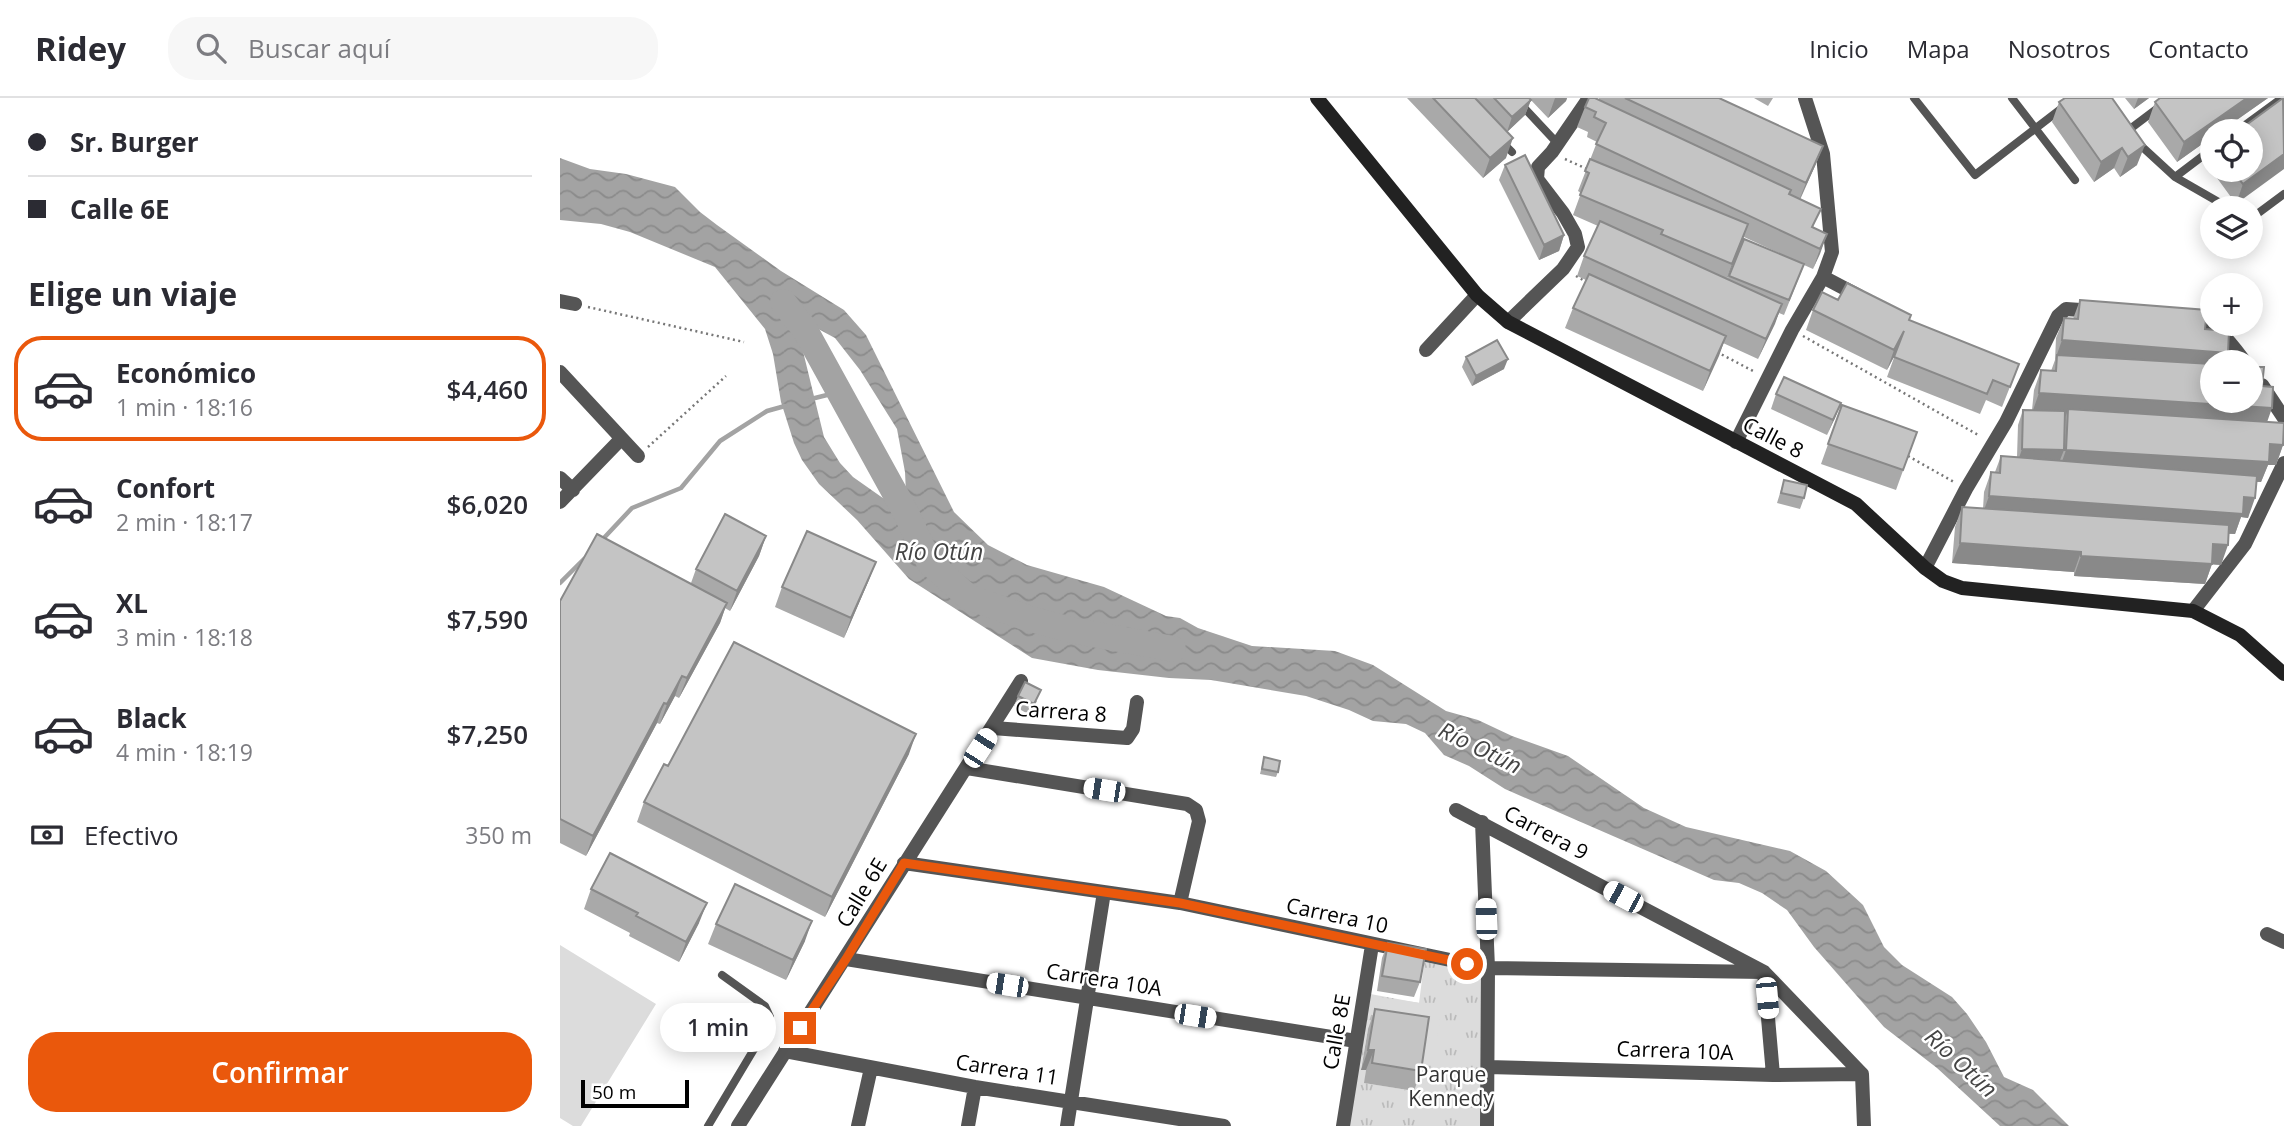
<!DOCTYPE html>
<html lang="es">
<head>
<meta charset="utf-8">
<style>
  :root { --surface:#fff; --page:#f7f7f7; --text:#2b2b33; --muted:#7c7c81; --line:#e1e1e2; --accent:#ea580c }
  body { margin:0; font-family:"Open Sans",sans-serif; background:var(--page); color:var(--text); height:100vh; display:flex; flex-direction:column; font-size:26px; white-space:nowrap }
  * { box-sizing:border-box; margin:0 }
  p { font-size:23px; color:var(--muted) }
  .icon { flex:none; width:38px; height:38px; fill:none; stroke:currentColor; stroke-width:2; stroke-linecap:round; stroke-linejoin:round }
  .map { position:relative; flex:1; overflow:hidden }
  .drawer { display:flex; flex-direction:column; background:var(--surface); width:560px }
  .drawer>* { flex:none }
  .guide { display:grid; align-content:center; height:154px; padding:0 28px; background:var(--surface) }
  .controls { position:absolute; left:1640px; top:21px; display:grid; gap:14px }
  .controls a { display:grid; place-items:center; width:63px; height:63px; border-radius:50%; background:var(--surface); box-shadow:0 4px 18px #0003; font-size:35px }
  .scale { position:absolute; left:21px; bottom:18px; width:108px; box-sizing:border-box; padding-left:7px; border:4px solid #000; border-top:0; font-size:19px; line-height:24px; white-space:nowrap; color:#000; -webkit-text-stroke:5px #fff; paint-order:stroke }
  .end { position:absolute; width:32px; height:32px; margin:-16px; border:9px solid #ea580c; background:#fff; box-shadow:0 0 0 4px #fff }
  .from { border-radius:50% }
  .bubble { position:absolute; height:49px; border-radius:24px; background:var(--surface); box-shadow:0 4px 18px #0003; font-size:23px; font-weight:600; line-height:49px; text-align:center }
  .car { position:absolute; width:21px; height:42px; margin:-21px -10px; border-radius:9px; box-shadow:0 0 5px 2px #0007; background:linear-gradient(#fff 24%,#345 0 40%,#fff 0 76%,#345 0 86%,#fff 0) }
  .guide b { display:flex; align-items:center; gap:24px; height:66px; font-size:26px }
  .guide b+b { border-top:2px solid var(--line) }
  .guide i { width:18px; height:18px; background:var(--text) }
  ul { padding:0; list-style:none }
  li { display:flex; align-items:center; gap:21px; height:105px; margin:0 14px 10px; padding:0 14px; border:4px solid transparent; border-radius:28px }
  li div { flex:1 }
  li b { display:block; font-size:26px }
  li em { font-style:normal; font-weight:600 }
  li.current { border-color:var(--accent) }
  li>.icon { width:63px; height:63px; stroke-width:1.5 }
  h2 { padding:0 28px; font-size:32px; line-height:84px }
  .pay { display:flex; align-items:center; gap:18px; height:77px; padding:0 28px; font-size:26px }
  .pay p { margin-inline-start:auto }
  .primary-button { display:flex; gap:14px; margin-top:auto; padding:14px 28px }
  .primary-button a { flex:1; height:80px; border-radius:28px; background:var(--accent); color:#fff; font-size:28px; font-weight:600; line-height:80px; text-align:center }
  header { display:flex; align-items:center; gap:42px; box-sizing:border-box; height:98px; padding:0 35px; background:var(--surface); border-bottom:2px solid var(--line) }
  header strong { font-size:33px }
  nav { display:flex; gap:38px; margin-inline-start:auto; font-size:24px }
  .search { width:490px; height:63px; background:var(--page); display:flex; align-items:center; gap:18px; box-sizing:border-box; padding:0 24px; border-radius:28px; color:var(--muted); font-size:26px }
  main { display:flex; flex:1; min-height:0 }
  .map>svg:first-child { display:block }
  .grass { fill:url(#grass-tufts); fill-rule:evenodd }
  .garden { fill:#dcdcdc }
  .water { fill:url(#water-waves); fill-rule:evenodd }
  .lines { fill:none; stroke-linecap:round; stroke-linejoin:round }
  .stream { stroke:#a3a3a3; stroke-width:4.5 }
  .river { stroke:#a3a3a3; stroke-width:26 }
  .path { stroke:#777; stroke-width:2.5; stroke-dasharray:2 3.5; stroke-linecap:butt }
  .lane { stroke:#555; stroke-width:8 }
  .street { stroke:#555; stroke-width:14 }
  .secondary { stroke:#222; stroke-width:14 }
  .wall { fill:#a9a9a9; fill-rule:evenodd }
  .shaded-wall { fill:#898989 }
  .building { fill:#c4c4c4; stroke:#898989; stroke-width:2 }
  .route { stroke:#ea580c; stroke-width:9 }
  .labels { text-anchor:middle; stroke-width:5; stroke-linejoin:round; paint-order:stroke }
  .street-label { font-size:21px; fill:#000; stroke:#fff }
  .park-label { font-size:21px; fill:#333; stroke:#fff }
  .water-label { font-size:23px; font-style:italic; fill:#444; stroke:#fff }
</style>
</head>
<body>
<header>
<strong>Ridey</strong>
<div class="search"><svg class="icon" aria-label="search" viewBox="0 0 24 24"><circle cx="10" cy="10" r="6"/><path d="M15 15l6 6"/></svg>Buscar aquí</div>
<nav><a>Inicio</a><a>Mapa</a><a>Nosotros</a><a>Contacto</a></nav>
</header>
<main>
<section class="drawer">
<div class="guide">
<b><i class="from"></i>Sr. Burger</b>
<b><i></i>Calle 6E</b>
</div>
<h2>Elige un viaje</h2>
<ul>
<li class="current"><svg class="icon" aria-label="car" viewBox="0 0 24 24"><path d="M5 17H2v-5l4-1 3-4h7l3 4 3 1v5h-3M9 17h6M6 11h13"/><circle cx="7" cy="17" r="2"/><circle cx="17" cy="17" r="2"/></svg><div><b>Económico</b><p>1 min · 18:16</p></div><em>$4,460</em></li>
<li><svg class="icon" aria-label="car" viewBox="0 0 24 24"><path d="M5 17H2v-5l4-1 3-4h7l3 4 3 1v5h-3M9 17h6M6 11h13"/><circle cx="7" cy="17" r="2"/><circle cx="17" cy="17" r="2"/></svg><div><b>Confort</b><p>2 min · 18:17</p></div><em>$6,020</em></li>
<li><svg class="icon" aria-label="car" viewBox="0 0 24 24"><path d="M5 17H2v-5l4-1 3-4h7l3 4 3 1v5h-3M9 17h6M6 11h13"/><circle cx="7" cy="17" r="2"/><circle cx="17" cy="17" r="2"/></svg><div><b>XL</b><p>3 min · 18:18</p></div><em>$7,590</em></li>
<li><svg class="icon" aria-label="car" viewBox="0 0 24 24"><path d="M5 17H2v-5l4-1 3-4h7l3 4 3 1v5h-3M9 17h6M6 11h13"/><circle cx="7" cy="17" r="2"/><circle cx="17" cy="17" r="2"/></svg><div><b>Black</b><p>4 min · 18:19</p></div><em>$7,250</em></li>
</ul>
<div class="pay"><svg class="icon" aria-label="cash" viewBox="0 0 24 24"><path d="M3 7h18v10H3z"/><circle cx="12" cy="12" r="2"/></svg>Efectivo<p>350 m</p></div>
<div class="primary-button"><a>Confirmar</a></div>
</section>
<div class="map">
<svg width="1724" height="1028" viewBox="0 0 1724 1028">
  <defs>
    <pattern id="grass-tufts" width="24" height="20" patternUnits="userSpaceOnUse" patternTransform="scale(1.75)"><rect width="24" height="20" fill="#dcdcdc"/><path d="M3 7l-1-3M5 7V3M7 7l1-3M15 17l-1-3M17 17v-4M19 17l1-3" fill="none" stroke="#bbb"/></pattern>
    <pattern id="water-waves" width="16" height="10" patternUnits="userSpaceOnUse" patternTransform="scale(1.75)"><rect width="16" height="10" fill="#a3a3a3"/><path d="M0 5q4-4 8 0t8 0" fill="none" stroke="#8b8b8b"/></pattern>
  </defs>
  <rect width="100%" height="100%" fill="#fff"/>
  <!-- grass -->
  <path class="grass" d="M 865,858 L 928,870 L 927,1028 L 783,1028 L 805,895 L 859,905 ZM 808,931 L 854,993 L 805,985 L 806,972 L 801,971 Z"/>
  <!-- garden -->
  <path class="garden" d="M 0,847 L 96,906 L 21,1028 L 13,1028 L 0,1020 Z
    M 819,899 L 882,908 L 877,941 L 814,932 Z"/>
  <!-- water -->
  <path class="water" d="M 0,60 L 30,71 L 66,76 L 115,89 L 140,114 L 157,127 L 221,173 L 284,212 L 306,237 L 394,414 L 428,447 L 467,467 L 544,489 L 606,518 L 620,520 L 638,530 L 692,548 L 775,553 L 813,567 L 886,613 L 918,622 L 952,638 L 1008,658 L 1084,710 L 1126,729 L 1230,753 L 1266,773 L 1303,807 L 1324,849 L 1342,867 L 1392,899 L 1407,916 L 1426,944 L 1444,979 L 1473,992 L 1509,1028 L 1440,1028 L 1377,970 L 1324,929 L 1254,849 L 1227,812 L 1202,795 L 1179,785 L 1154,782 L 945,691 L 909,668 L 884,657 L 865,635 L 846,626 L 813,623 L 789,612 L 746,598 L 651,582 L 609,580 L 538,572 L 472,560 L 349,481 L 297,422 L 259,386 L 242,362 L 234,345 L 221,304 L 213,256 L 205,231 L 155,169 L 70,134 L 41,126 L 0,122 ZM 251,227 L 275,240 L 300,272 L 337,331 L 345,374 L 347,417 L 293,379 L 280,365 L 264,339 L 238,233 ZM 409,498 L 528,525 L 571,538 L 580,547 L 572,553 C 529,547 483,539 442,522 C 431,517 419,509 409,502 Z"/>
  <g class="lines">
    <!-- stream -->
    <path class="stream" d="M 251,301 L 279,294
      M 42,442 L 72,410 L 121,390 L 160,343 L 207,313 L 225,308
      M 0,485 L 24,461"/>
    <!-- river -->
    <path class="river" d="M 223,204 L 244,230 L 347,417 L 369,464 L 408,499 L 467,520 L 511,532 L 613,551"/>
    <!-- path -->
    <path class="path" d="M 1005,61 L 1027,71
      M 1016,178 L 1028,185
      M 28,209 L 184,244
      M 1243,238 L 1420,338
      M 1157,254 L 1195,274
      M 88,349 L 166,278
      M 1348,358 L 1394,384"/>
    <!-- lane -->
    <path class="lane" d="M 955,0 L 998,46
      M 1354,0 L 1415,77 L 1515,0
      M 1452,0 L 1515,82
      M 1677,33 L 1722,0
      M 1566,34 L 1611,0
      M 942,44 L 952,54
      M 1578,45 L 1615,79 L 1669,110
      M 1615,79 L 1652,51
      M 1690,119 L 1693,119 L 1724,96
      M 148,1028 L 206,931 L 210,919 L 205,908 L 162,877"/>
    <!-- street -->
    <path class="street" d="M 1263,179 L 1299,198
      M 0,203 L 15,206
      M 1628,220 C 1655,222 1670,244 1685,264
      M 948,224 L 1003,171 L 1018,149 L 1015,136 L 1003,115 L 977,81 L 978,69 L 992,54 L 1029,0
      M 866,252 L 917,197
      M 0,274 L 78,358
      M 1702,287 L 1724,320
      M 1176,344 L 1232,232 L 1263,179 L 1272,154 L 1263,56 L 1245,0
      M 0,380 L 13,392
      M 0,404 L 61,341
      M 1365,470 L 1406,391 L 1446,324 L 1498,218 L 1506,211 L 1535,213
      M 1633,513 L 1685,446 L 1724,365
      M 433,630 L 567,640 L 573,631 L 577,604
      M 407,670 L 627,706 L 636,712 L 639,723 L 620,805
      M 896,712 L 1204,874 L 1302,976
      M 922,724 L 928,870 L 927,1028
      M 344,765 L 620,805 L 928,870 L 1204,874
      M 1707,836 L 1724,844
      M 286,861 L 796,943
      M 1204,874 L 1213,977
      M 225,953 L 415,989 L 664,1028
      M 928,969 L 1213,977 L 1302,976
      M 1302,976 L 1304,1028
      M 178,1028 L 461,583
      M 298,1028 L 311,970
      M 408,1028 L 415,989
      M 507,1028 L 544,794
      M 783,1028 L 812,847"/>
    <!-- secondary -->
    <path class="secondary" d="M 757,0 L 917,197 L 948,224 L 1296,406 L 1365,470 L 1383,483 L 1402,490 L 1633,513 L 1680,537 L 1724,576"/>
  </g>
  <!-- wall -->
  <path class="wall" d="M 847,0 L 969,0 L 971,2 L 965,17 L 947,34 L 946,60 L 923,80 Z
    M 969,0 L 1007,0 L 1006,3 L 988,20 Z
    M 1039,0 L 1159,0 L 1263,48 L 1255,68 L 1240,102 L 1254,130 L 1267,136 L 1253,171 L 1244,167 L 1224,217 L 1219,215 L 1198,261 L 1163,245 L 1143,293 L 1005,230 L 1013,210 L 1026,182 L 1017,178 L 1024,158 L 1038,128 L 1013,117 L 1021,95 L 1018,93 L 1037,44 L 1027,39 L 1028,34 L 1017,29 L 1025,9 L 1039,2 ZM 1184,139 L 1221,156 L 1169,178 L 1167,181 Z
    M 1194,0 L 1213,0 L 1208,8 Z
    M 1552,0 L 1577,67 L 1560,79 L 1554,70 L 1534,84 L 1492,24 L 1499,4 Z
    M 1565,0 L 1589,0 L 1574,11 Z
    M 1708,0 L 1661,33 L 1652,33 L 1652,39 L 1617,64 L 1588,24 L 1595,4 Z
    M 1652,60 L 1652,72 L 1690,72 L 1676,106 L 1649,69 Z
    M 945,67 L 1004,137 L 999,153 L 979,162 L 939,82 Z
    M 1278,202 L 1349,223 L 1459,266 L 1442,309 L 1426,302 L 1420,316 L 1327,279 L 1335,257 L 1327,272 L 1246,232 L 1253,212 Z
    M 1520,202 L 1645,231 L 1668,255 L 1664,264 L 1652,264 L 1702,288 L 1707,324 L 1723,347 L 1716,367 L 1708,367 L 1701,384 L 1696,384 L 1688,420 L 1681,419 L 1675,436 L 1669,436 L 1661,467 L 1652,466 L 1645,486 L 1514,478 L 1514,474 L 1392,465 L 1395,429 L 1402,409 L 1423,411 L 1424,394 L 1431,374 L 1435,374 L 1441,358 L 1457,359 L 1458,327 L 1463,312 L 1472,312 L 1474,292 L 1481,272 L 1491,273 L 1495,262 L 1496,240 L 1504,220 L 1513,221 Z
    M 906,259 L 944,271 L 912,288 L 902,269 Z
    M 1216,296 L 1281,305 L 1267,337 L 1211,311 Z
    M 1282,307 L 1357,334 L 1336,392 L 1261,366 Z
    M 1224,382 L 1244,400 L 1240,411 L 1217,405 Z
    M 206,438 L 199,458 L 170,513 L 165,510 L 160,525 L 119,600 L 115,598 L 100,626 L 97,625 L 26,758 L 0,745 L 0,503 L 131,485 L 136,471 Z
    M 316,464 L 308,484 L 284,540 L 215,509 L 222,489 Z
    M 458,598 L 477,603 L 470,617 L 454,608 Z
    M 349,656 L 265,819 L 77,724 L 84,704 L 108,668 Z
    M 704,659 L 718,674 L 716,679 L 700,676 Z
    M 31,791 L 139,825 L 119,864 L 69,838 L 70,835 L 24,811 Z
    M 156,826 L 245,843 L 226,882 L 148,846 Z
    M 828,845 L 860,884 L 854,899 L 817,893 L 822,860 Z
    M 815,911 L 861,973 L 854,993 L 804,985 L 806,972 L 801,972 L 808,931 Z"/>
  <!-- shaded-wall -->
  <path class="shaded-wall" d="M 995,0 L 1007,0 L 1006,3 L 988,20 Z
    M 1578,0 L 1589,0 L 1574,11 Z
    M 1687,0 L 1708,0 L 1661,33 L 1652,33 L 1652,39 L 1617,64 L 1624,44 Z
    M 971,2 L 965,17 L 947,34 L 952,19 Z
    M 953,40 L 946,60 L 923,80 L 930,60 Z
    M 1585,47 L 1577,67 L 1560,79 L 1568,59 Z
    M 1263,48 L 1255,68 L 1238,105 L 1246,85 Z
    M 1562,50 L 1554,70 L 1534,84 L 1541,64 Z
    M 1724,56 L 1724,71 L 1676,106 L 1683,86 Z
    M 1188,126 L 1181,146 L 1165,186 L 1172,166 Z
    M 1267,136 L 1260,156 L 1253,171 L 1260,151 Z
    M 1004,137 L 999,153 L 979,162 L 984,147 Z
    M 1222,206 L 1215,226 L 1198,261 L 1206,241 Z
    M 1344,233 L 1337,253 L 1327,272 L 1334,252 Z
    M 1166,238 L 1159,258 L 1143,293 L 1150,273 Z
    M 1502,242 L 1668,255 L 1664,264 L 1652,264 L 1652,275 L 1497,257 L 1495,262 Z
    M 948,261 L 944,271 L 912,288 L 916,278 Z
    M 1479,295 L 1712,310 L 1705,330 L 1508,311 L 1506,318 L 1472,315 Z
    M 1281,305 L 1275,320 L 1267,337 L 1273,322 Z
    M 1710,346 L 1723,347 L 1716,367 L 1708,367 L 1701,384 L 1499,372 L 1506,352 Z
    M 1462,351 L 1504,352 L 1498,367 L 1457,366 Z
    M 1429,398 L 1684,399 L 1695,400 L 1688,420 L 1681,419 L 1675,436 L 1422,418 Z
    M 206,438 L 199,458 L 170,513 L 177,493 Z
    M 1400,445 L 1521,454 L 1514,474 L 1392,465 Z
    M 1653,446 L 1668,447 L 1661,467 L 1646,466 Z
    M 1521,458 L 1652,466 L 1645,486 L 1514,478 Z
    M 316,464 L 308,484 L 284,540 L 291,520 Z
    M 167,505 L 160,525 L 119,600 L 127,580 Z
    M 122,578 L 115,598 L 100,626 L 107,606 Z
    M 104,605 L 97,625 L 26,758 L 33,738 Z
    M 356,636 L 349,656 L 265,819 L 272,799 Z
    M 147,805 L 139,825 L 119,864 L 126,844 Z
    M 252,823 L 245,843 L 226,882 L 233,862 Z
    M 808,952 L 814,952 L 806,972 L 801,972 Z"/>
  <!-- building -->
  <path class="building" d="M 873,0 L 915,0 L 953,40 L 930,60 Z
    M 934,0 L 969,0 L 971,2 L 952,19 Z
    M 1029,0 L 1035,0 L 1231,92 L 1229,96 L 1261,111 L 1252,129 L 1267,136 L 1260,151 L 1036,46 L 1046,25 L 1034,19 L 1036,14 L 1025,9 Z
    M 1065,0 L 1159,0 L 1263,48 L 1246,85 Z
    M 1505,0 L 1552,0 L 1585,47 L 1568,59 L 1562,50 L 1541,64 L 1499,4 Z
    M 1600,0 L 1687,0 L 1624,44 L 1595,4 Z
    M 1723,0 L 1724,56 L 1683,86 L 1672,72 L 1690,72 L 1690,33 L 1678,33 Z
    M 965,57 L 1004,137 L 984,147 L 945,67 Z
    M 1030,61 L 1188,126 L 1172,166 L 1101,136 L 1103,132 L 1020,97 L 1029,75 L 1025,73 Z
    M 1040,123 L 1222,206 L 1206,241 L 1024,158 Z
    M 1184,141 L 1244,166 L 1229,202 L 1169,178 Z
    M 1029,176 L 1166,238 L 1150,273 L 1013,210 Z
    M 1287,185 L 1351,217 L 1349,222 L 1459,266 L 1450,289 L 1433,282 L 1427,296 L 1334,259 L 1344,233 L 1334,252 L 1253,212 L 1262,194 L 1278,202 Z
    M 1520,202 L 1647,212 L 1645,231 L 1669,233 L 1668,255 L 1502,242 L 1504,220 L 1518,221 Z
    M 937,242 L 948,261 L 916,278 L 906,259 Z
    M 1497,257 L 1652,266 L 1652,303 L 1690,303 L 1690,269 L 1704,269 L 1702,288 L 1713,289 L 1712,310 L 1479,295 L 1481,272 L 1496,273 Z
    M 1224,279 L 1281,305 L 1273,322 L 1216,296 Z
    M 1282,307 L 1357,334 L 1343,372 L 1268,346 Z
    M 1508,311 L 1724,325 L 1723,347 L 1710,346 L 1709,364 L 1506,352 Z
    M 1463,312 L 1505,313 L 1504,352 L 1462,351 Z
    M 1441,358 L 1697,378 L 1695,400 L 1684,399 L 1683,416 L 1429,398 L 1431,374 L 1440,375 Z
    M 1224,382 L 1247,387 L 1244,400 L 1221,395 Z
    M 1402,409 L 1669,427 L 1668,447 L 1653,446 L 1652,466 L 1521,458 L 1521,454 L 1400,445 Z
    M 165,416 L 206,438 L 177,493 L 136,471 Z
    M 247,433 L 316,464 L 291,520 L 222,489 Z
    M 37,436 L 167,505 L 127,580 L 122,578 L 107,606 L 104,605 L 33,738 L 0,721 L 0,503 Z
    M 174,544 L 356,636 L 272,799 L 84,704 L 104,666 L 108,668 Z
    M 465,584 L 481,592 L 474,606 L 458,598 Z
    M 704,659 L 720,663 L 718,674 L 702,671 Z
    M 50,755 L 147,805 L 126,844 L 76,818 L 78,815 L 31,791 Z
    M 175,786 L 252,823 L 233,862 L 156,826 Z
    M 828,845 L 866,851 L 860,884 L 822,878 Z
    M 815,911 L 869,919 L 861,973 L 812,965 L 814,952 L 808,952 Z"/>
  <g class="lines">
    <!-- route -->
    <path class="route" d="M 240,930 L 286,861 L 344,765 L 620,805 L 907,866"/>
  </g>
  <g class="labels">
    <!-- street labels -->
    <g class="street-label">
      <text transform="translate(1213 340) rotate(27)" y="7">Calle 8</text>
      <text transform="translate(501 614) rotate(4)" y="7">Carrera 8</text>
      <text transform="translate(986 735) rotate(28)" y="7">Carrera 9</text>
      <text transform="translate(302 795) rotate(-59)" y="7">Calle 6E</text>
      <text transform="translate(777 818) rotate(12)" y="7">Carrera 10</text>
      <text transform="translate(544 882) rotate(9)" y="7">Carrera 10A</text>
      <text transform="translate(777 934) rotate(-80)" y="7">Calle 8E</text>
      <text transform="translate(1115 953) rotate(2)" y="7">Carrera 10A</text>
      <text transform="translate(447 972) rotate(9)" y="7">Carrera 11</text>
    </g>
    <!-- park labels -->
    <g class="park-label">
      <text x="891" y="984">Parque<tspan x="891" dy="24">Kennedy</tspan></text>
    </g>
    <!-- water labels -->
    <g class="water-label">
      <text x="379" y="462">Río Otún</text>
      <text transform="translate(920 650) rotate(26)" y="8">Río Otún</text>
      <text transform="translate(1401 965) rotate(43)" y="8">Río Otún</text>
    </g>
  </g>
</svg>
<div class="controls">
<a><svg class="icon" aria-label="locate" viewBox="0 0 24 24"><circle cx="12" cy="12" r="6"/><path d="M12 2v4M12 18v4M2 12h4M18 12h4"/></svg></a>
<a><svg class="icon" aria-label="layers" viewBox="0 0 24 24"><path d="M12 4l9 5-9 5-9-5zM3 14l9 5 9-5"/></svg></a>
<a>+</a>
<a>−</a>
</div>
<div class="scale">50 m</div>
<i class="end from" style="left:907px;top:866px"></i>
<i class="end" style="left:240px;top:930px"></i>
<div class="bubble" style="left:100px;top:905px;width:116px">1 min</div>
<i class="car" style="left:420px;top:650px;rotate:33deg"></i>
<i class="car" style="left:544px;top:692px;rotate:279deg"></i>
<i class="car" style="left:1063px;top:799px;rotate:298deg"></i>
<i class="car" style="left:926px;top:821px;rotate:358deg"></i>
<i class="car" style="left:447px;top:887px;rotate:279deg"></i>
<i class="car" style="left:1207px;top:900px;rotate:175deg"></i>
<i class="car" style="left:635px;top:918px;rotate:99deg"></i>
</div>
</main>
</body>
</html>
